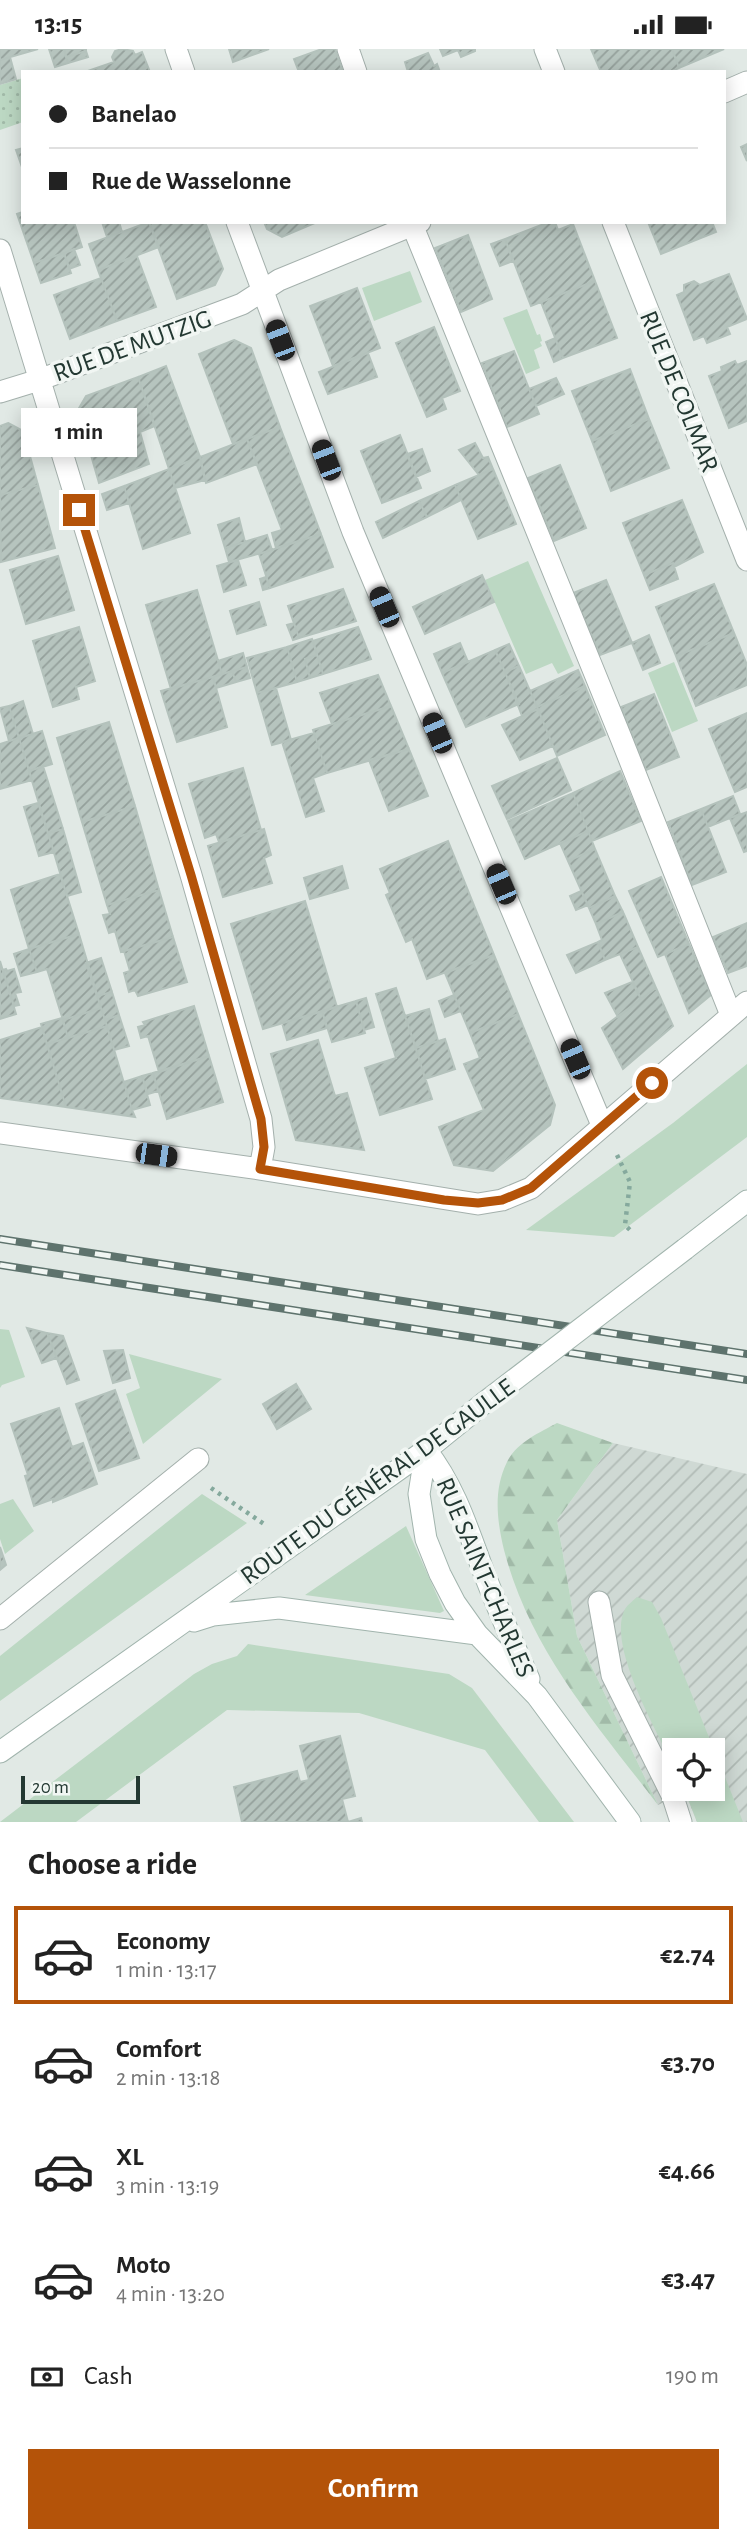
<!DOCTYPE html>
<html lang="en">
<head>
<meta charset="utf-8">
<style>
  :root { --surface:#fff; --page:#f2f2f2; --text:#222; --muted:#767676; --line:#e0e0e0; --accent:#b45309 }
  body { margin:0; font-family:"Alegreya Sans",sans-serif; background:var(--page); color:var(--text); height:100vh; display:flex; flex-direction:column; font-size:26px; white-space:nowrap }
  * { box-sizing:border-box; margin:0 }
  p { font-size:23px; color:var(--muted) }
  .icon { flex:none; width:38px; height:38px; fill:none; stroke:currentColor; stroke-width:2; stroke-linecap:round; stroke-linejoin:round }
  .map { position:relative; height:1773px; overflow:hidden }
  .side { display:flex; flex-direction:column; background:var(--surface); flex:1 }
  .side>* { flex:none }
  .guide { position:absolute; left:21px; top:21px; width:705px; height:154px; border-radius:0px; box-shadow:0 4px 18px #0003; display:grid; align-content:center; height:154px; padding:0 28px; background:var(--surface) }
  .fabs { position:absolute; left:662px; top:1689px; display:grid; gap:14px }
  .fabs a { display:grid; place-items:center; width:63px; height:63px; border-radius:0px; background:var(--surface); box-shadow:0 4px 18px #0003; font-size:35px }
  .scale { position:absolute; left:21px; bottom:18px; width:119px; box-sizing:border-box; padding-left:7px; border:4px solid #233832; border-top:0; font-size:19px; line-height:24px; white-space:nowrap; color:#233832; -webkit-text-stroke:5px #f1f6f3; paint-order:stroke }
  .end { position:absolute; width:32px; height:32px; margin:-16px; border:9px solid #b45309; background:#fff; box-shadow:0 0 0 4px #fff }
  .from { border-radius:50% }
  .bubble { position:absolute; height:49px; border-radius:0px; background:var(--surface); box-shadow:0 4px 18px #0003; font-size:23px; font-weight:700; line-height:49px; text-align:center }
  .car { position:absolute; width:21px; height:42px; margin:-21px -10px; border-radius:9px; box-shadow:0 0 5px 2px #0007; background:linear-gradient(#222 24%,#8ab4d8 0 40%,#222 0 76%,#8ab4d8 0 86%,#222 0) }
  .guide b { display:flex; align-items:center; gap:24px; height:66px; font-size:26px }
  .guide b+b { border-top:2px solid var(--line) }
  .guide i { width:18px; height:18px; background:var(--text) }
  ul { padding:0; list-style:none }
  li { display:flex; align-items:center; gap:21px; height:98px; margin:0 14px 10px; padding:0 14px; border:4px solid transparent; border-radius:0px }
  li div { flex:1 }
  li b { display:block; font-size:26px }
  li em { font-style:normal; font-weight:700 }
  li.current { border-color:var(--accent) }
  li>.icon { width:63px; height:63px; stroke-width:1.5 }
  h2 { padding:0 28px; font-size:32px; line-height:84px }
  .pay { display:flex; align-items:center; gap:18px; height:77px; padding:0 28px; font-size:26px }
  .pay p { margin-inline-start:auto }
  .cta { display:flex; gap:14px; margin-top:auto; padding:14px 28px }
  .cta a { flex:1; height:80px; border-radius:0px; background:var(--accent); color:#fff; font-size:28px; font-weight:700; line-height:80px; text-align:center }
  .status { display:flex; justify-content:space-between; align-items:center; height:49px; padding:0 35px; background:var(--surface); direction:ltr }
  .status svg { height:19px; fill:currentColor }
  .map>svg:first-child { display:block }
  .industrial { fill:url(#industrial-furrows); fill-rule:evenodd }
  .grass { fill:#bcd8c3 }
  .forest { fill:url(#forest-firs) }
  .garden { fill:url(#garden-dots) }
  .building { fill:url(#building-hatch); stroke:#b4c2bc; stroke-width:2 }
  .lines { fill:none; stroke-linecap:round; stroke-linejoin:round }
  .lane-casing { stroke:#a4b0ac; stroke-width:23 }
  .street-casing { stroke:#a4b0ac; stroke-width:23 }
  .secondary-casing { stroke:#a1b4ad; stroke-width:23 }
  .path { stroke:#85a99d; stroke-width:4.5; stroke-dasharray:3.5 5; stroke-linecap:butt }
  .lane { stroke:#fff; stroke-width:21 }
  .street { stroke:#fff; stroke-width:21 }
  .secondary { stroke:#fff; stroke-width:21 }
  .rail-casing { stroke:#5e736d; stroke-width:8 }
  .rail { stroke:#f1f6f3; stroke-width:5; stroke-dasharray:16; stroke-linecap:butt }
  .secondary-bridge-casing { stroke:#a1b4ad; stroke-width:23; stroke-linecap:butt }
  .secondary-bridge { stroke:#fff; stroke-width:21 }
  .route { stroke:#b45309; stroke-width:9 }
  .labels { text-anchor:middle; stroke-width:7; stroke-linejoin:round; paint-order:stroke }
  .street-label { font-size:26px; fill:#233832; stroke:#f1f6f3 }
</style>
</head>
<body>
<div class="status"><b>13:15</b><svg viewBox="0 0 49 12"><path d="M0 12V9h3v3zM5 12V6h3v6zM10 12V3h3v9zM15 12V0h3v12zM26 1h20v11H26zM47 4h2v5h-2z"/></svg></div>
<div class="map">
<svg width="747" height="1773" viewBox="0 0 747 1773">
  <defs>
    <pattern id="industrial-furrows" width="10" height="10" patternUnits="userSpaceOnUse" patternTransform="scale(1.75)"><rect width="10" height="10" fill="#cfd9d4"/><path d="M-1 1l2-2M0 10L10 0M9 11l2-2" fill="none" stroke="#b1bbb6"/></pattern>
    <pattern id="forest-firs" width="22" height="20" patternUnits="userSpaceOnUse" patternTransform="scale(1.75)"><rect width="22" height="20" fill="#bcd8c3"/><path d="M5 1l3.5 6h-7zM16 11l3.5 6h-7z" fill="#a1baa8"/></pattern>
    <pattern id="garden-dots" width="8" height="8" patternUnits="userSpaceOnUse" patternTransform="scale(1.75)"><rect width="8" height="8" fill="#bcd8c3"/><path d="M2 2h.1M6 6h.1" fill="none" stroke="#a1baa8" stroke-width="1.8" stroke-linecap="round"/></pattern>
    <pattern id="building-hatch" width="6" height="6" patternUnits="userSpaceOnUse" patternTransform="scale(1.75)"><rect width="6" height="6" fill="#b6c4be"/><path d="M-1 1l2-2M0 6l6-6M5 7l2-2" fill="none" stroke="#94a09b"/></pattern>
  </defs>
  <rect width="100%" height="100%" fill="#e1e9e5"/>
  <!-- industrial -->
  <path class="industrial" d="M 613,1394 L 747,1425 L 747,1773 L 697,1773 L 685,1743 L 658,1756 L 577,1587 L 557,1471 ZM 674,1701 L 712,1701 L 712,1740 L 674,1740 Z"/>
  <!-- grass -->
  <path class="grass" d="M 410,222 L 422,253 L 374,272 L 362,239 Z
    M 527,260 L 537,286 L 540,285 L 542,292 L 540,293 L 542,297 L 534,301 L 540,319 L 526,325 L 503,269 Z
    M 528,512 L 574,617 L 558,625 L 552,614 L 526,625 L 485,531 Z
    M 674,613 L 698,672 L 672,683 L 648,624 Z
    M 747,1015 L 747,1088 L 614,1188 L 526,1181 L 673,1074 Z
    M 0,1280 L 9,1281 L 25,1328 L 2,1336 L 0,1339 Z
    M 129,1305 L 222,1330 L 143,1395 L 126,1345 L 140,1339 Z
    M 202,1445 L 247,1474 L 0,1652 L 0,1607 Z
    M 13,1450 L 34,1482 L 5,1505 L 0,1490 L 0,1455 Z
    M 406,1477 L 444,1562 L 440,1564 L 305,1546 Z
    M 637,1548 L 652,1553 L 661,1569 L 743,1773 L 697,1773 L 684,1740 L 712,1740 L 712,1701 L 674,1701 L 674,1718 C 658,1684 606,1595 625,1560 C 628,1555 633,1552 637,1548 Z
    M 248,1595 L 449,1625 L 472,1639 L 574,1773 L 539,1773 L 485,1701 L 359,1664 L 227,1661 L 76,1773 L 0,1773 L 194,1625 L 212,1615 L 237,1607 Z"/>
  <!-- forest -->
  <path class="forest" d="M 557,1374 L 613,1394 L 557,1471 L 577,1587 L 658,1756 C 597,1676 530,1601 504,1501 C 497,1472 493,1441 507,1413 C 517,1393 539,1384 557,1374 Z"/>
  <!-- garden -->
  <path class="garden" d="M 23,29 L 23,73 L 0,81 L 0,36 Z"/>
  <!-- building -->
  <path class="building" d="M 0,0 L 38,0 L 0,11 Z
    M 49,0 L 64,0 L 68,14 L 55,18 Z
    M 64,0 L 86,0 L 86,2 L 66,8 Z
    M 122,0 L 133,2 L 135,6 L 142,3 L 150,23 L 85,23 L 114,13 L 112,8 L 115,2 Z
    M 229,0 L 269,0 L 233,13 Z
    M 322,0 L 335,0 L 343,23 L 299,23 L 294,10 Z
    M 440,0 L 475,0 L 475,2 L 461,8 L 458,1 L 443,7 Z
    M 591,0 L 672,0 L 679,19 L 670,23 L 601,23 Z
    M 672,0 L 724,0 L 679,19 Z
    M 86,2 L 88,8 L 68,14 L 66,8 Z
    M 428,4 L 434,17 L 437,15 L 440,23 L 408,23 L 405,13 Z
    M 10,8 L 16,30 L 0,35 L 0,11 Z
    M 747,95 L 747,112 L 741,98 Z
    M 23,99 L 23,121 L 16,101 Z
    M 23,163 L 23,173 L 74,173 L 82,198 L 34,214 L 17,165 Z
    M 102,173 L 119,173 L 122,183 L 107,188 Z
    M 149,173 L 205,173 L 223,220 L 215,236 L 177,250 Z
    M 149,173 L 159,198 L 98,221 L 89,195 Z
    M 264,173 L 317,173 L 282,188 L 267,180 Z
    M 549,173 L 555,173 L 558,181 L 573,175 L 595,232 L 531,257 L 505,190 Z
    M 648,173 L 712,173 L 716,183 L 661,205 Z
    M 468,186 L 492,250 L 461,263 L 435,199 Z
    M 505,190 L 513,212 L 500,217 L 491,195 Z
    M 74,200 L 80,216 L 69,220 L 64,204 Z
    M 64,204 L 71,224 L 41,234 L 34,214 Z
    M 137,207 L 156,258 L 117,272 L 98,221 Z
    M 729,225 L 747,270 L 727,278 L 730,285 L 707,294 L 704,287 L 694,291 L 677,246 L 684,243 L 684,236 L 694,232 L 700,236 Z
    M 101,229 L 117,272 L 70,290 L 54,246 Z
    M 595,232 L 617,289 L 563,309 L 541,253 Z
    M 357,239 L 380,299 L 333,317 L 310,257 Z
    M 434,278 L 460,342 L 442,349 L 446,360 L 427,368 L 396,294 Z
    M 555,289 L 563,309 L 554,313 L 546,293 Z
    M 234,291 L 251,299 L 280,378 L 233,395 L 199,305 Z
    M 514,302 L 539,365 L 507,378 L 482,314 Z
    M 368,304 L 377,328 L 328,345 L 319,323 Z
    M 735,312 L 737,316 L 747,312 L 747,372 L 729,379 L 709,327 L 722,322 L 721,318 Z
    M 166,317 L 200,408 L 169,420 L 138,328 Z
    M 630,320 L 649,370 L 592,392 L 572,342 Z
    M 138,328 L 155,377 L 140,383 L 149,415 L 99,434 L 78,361 L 86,347 Z
    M 556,329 L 564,345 L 536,357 L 529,340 Z
    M 649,370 L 669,419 L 611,442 L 592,392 Z
    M 8,374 L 23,382 L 38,436 L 0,446 L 0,377 Z
    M 280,378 L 321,485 L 276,499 L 272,484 L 282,481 L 247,390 Z
    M 400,386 L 421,439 L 382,454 L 361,402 Z
    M 247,390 L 257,415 L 206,434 L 200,408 Z
    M 475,394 L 483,409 L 488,408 L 493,420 L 479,426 L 459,401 Z
    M 422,400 L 430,422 L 416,428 L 407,405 Z
    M 200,408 L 205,431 L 175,439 L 169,420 Z
    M 560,416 L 586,479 L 554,492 L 528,429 Z
    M 169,420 L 190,484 L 143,500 L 124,437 Z
    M 493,420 L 516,475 L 478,490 L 455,436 Z
    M 38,436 L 55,499 L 1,513 L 0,446 Z
    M 455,436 L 461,451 L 427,468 L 419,452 Z
    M 124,437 L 129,454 L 107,461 L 102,445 Z
    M 682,451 L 703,503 L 674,518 L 673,514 L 644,526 L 623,474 Z
    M 419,452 L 427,468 L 383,489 L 376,473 Z
    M 239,469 L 245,493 L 225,499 L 218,476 Z
    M 321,485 L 333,518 L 270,539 L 259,505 Z
    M 267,486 L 272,501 L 229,513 L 225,499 Z
    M 58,507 L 74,561 L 26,575 L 10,521 Z
    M 238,511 L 246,536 L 224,543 L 217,517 Z
    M 673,514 L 678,530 L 650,541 L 644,526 Z
    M 482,526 L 494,553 L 425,585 L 413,558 Z
    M 266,528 L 270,539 L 263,541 L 260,530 Z
    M 606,531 L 632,594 L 600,606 L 573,544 Z
    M 714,535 L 734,584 L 676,607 L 656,558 Z
    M 343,540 L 356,572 L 299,589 L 288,557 Z
    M 197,541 L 222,625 L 171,640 L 146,556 Z
    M 259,553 L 266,576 L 237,585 L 230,562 Z
    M 294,574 L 299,589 L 293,591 L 287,576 Z
    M 79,578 L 95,632 L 76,638 L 79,650 L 53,658 L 33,592 Z
    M 358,578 L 371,610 L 323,625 L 313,592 Z
    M 734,584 L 747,616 L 747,636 L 696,657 L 676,607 Z
    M 649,586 L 660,614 L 643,621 L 632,594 Z
    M 312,590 L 317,606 L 305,610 L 310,629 L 297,633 L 287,598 Z
    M 460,594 L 468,613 L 442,624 L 434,605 Z
    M 509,595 L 519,617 L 505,623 L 495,601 Z
    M 287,598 L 297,633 L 257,644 L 247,609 Z
    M 495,601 L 519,655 L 466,678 L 442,624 Z
    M 243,604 L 247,618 L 222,625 L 218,612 Z
    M 317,606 L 323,625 L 310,629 L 305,610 Z
    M 519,617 L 538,660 L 522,667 L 505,623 Z
    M 247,618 L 250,629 L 236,633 L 232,622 Z
    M 578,621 L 585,637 L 537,658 L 530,642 Z
    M 232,622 L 236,633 L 216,639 L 213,628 Z
    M 378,626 L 391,657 L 332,675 L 320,644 Z
    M 213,628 L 227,678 L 177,693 L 161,642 Z
    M 585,637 L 605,686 L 557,707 L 537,658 Z
    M 276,639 L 291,691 L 272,696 L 257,644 Z
    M 654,645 L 679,708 L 646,721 L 621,658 Z
    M 23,652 L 33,685 L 19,689 L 9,657 Z
    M 9,657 L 19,689 L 9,692 L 0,659 Z
    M 391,657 L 409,700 L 327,724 L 313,681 Z
    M 538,660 L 553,697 L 520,711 L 502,676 Z
    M 747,664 L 747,738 L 735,743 L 709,680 Z
    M 109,673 L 135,757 L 82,773 L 57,689 Z
    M 42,682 L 52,715 L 29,722 L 19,689 Z
    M 314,684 L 327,724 L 313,729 L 324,762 L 306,768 L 282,693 Z
    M 19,689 L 32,731 L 0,740 L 0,695 Z
    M 409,700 L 428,747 L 389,762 L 369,711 Z
    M 557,709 L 571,741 L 507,770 L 492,737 Z
    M 43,717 L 63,780 L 48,784 L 29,722 Z
    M 243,719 L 261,781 L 219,793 L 216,785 L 205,789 L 189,735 Z
    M 620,722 L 641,772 L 592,792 L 573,744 Z
    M 573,744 L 588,782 L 525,810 L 508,772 Z
    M 733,747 L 740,765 L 708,778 L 701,760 Z
    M 38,754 L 54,803 L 39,807 L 24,758 Z
    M 135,757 L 159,841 L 107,856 L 82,773 Z
    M 701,760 L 726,823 L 692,836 L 668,773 Z
    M 747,763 L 747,802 L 744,803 L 730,769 Z
    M 63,780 L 81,843 L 67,847 L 48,784 Z
    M 264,780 L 271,806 L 264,809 L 272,834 L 223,848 L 208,797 Z
    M 588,782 L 595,800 L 568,812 L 560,794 Z
    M 448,792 L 494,906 L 427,930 L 412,890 L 406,893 L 386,846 L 390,844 L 380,820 Z
    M 595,800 L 615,847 L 589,859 L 568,812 Z
    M 342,817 L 348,839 L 310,850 L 304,829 Z
    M 60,825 L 79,885 L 29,900 L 11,841 Z
    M 661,828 L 689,895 L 658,908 L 629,842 Z
    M 159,841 L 173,888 L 121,903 L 115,882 L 109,884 L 103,866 L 110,865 L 107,856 Z
    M 581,842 L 588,856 L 576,861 L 570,847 Z
    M 615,847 L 623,863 L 596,875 L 589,859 Z
    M 305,852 L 337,958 L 263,980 L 231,875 Z
    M 623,863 L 638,898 L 605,911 L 598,893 L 602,891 L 596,875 Z
    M 747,874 L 747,917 L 728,924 L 713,888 Z
    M 79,885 L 101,959 L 63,971 L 47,920 L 37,923 L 29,900 Z
    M 173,888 L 187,933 L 138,947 L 135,941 L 129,943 L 124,924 L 130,922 L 124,902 Z
    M 598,893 L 605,911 L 576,924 L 567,906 Z
    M 689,895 L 711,946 L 689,964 L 665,905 Z
    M 638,898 L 656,939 L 641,950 L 620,905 Z
    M 29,900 L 37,923 L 21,927 L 14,905 Z
    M 494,906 L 518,965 L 470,984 L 445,924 Z
    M 101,909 L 112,943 L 97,947 L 86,914 Z
    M 0,912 L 16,965 L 0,970 Z
    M 6,920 L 7,922 L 14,920 L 21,943 L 15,944 L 19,956 L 14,957 L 3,921 Z
    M 632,933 L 641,950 L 618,968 L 605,944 Z
    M 396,939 L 432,1050 L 380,1066 L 365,1019 L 396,1009 L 376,945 Z
    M 656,939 L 673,977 L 623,1020 L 602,979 Z
    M 112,943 L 119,966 L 105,971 L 97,947 Z
    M 454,946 L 461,962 L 445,968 L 439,952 Z
    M 366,949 L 374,978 L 364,981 L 356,952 Z
    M 356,952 L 365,984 L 332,993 L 322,962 Z
    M 194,957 L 209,1007 L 159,1023 L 148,987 L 141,989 L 138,978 L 145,976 L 143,973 Z
    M 101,959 L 107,977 L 68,989 L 63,971 Z
    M 429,960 L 438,992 L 416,999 L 405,967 Z
    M 322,962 L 327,979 L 287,991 L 282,974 Z
    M 518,965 L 555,1056 L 550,1076 L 493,1122 L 454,1116 L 439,1078 L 484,1061 L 464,1015 L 480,1009 L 470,984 Z
    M 119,966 L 129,997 L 114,1001 L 105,971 Z
    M 62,969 L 68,989 L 47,995 L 41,975 Z
    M 107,977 L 132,1061 L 135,1068 L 66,1058 L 47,995 Z
    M 42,978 L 47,996 L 66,1058 L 0,1049 L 0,991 Z
    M 445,990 L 455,1020 L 425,1030 L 416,999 Z
    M 318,991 L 335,1047 L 347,1044 L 364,1101 L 296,1091 L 271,1005 Z
    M 209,1007 L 223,1053 L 167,1070 L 153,1024 Z
    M 153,1024 L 158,1042 L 148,1045 L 142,1027 Z
    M 142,1027 L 150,1056 L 132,1061 L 124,1033 Z
    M 27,1279 L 47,1284 L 57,1309 L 42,1314 Z
    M 47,1284 L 63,1287 L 79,1331 L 67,1335 Z
    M 123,1301 L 130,1329 L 113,1334 L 104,1302 Z
    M 296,1335 L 311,1360 L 277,1380 L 263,1355 Z
    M 115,1341 L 139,1409 L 99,1422 L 76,1355 Z
    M 59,1359 L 72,1398 L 83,1394 L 97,1435 L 53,1453 L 53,1450 L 34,1457 L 25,1427 L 28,1426 L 11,1375 Z
    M 0,1498 L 6,1516 L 0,1521 Z
    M 340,1687 L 355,1747 L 342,1750 L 348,1773 L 361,1769 L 362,1773 L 242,1773 L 234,1738 L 297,1722 L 300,1733 L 309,1731 L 300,1697 Z"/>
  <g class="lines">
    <!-- lane casing -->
    <g class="lane-casing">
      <path id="lane" d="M 348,0 L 356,23
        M 411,173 L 621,689 L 731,966
        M 599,1553 L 612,1626 L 673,1748 L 681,1773"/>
    </g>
    <!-- street casing -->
    <g class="street-casing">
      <path id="street" d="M 176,0 L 184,23
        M 545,0 L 554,23
        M 724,43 L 747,33
        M 237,173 L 353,483 L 602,1076
        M 613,173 L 747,511
        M 0,201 L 191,826 L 261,1070 L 264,1098 L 260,1120
        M 0,343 L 39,331 L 242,255 L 279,231 L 420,173
        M 0,1084 L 260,1120 L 478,1155 L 502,1151 L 531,1139 L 747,953
        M 0,1570 L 198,1410"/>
    </g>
    <!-- secondary casing -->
    <g class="secondary-casing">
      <path id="secondary" d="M 685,1200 L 747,1152
        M 426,1401 L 419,1445 L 426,1490 L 440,1525 L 455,1554 L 477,1585 L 537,1647 L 630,1773
        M 426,1401 C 455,1438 468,1481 484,1524 C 498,1560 513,1595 529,1630
        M 194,1572 L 213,1566 L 279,1559 L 477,1585
        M 0,1703 L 426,1401 L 484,1354"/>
    </g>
    <!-- path -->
    <path class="path" d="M 617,1106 L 630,1133 L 625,1176 L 632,1183
      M 211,1439 L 264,1475"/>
    <!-- lane -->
    <use href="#lane" class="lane"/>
    <!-- street -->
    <use href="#street" class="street"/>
    <!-- secondary -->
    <use href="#secondary" class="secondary"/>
    <!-- rail casing -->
    <g class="rail-casing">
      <path id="rail" d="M 0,1190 L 747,1305
        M 0,1216 L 747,1331"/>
    </g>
    <!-- rail -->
    <use href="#rail" class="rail"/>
    <!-- secondary-bridge casing -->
    <g class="secondary-bridge-casing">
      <path id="secondary-bridge" d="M 484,1354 L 685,1200"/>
    </g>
    <!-- secondary-bridge -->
    <use href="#secondary-bridge" class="secondary-bridge"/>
  </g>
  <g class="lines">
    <!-- route -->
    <path class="route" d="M 79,461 L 191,826 L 261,1070 L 264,1098 L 260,1120 L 444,1151 L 478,1154 L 502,1151 L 531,1139 L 652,1034"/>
  </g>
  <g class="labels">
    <!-- street labels -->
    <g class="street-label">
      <text transform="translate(132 296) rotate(-20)" y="9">RUE DE MUTZIG</text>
      <text transform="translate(680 342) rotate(68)" y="9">RUE DE COLMAR</text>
      <text transform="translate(377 1432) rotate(-36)" y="9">ROUTE DU GÉNÉRAL DE GAULLE</text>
      <text transform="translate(486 1528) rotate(67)" y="9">RUE SAINT-CHARLES</text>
    </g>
  </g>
</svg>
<div class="fabs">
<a><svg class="icon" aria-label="locate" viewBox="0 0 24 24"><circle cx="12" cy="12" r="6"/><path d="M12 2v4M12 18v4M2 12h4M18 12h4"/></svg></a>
</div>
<div class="scale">20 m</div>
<i class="end from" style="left:652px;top:1034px"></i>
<i class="end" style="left:79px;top:461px"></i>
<div class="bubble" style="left:21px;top:359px;width:116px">1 min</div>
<i class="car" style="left:280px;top:291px;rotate:339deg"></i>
<i class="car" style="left:326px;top:411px;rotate:339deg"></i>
<i class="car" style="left:384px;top:558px;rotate:337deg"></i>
<i class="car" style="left:437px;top:684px;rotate:337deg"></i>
<i class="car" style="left:501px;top:835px;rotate:337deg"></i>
<i class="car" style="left:575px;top:1010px;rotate:337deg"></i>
<i class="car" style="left:156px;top:1106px;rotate:98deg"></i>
<div class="guide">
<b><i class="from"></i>Banelao</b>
<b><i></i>Rue de Wasselonne</b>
</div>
</div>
<section class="side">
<h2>Choose a ride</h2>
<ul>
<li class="current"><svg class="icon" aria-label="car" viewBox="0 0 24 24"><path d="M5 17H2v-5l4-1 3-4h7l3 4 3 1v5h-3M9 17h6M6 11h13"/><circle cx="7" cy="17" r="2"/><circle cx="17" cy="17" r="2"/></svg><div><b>Economy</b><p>1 min · 13:17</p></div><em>€2.74</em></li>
<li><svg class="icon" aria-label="car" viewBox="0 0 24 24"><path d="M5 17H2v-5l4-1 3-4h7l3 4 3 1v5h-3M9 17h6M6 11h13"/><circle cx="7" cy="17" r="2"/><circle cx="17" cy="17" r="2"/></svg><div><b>Comfort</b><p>2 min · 13:18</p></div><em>€3.70</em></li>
<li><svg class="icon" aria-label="car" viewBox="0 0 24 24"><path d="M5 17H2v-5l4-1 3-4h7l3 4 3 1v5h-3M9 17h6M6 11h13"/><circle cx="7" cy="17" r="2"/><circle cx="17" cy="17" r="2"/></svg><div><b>XL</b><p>3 min · 13:19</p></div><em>€4.66</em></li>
<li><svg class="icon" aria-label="car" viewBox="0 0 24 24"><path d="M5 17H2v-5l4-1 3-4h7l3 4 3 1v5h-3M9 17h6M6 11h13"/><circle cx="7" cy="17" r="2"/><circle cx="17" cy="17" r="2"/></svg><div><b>Moto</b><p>4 min · 13:20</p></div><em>€3.47</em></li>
</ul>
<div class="pay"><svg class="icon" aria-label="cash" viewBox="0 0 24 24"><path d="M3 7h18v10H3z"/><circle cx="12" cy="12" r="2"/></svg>Cash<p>190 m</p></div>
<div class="cta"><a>Confirm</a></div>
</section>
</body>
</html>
